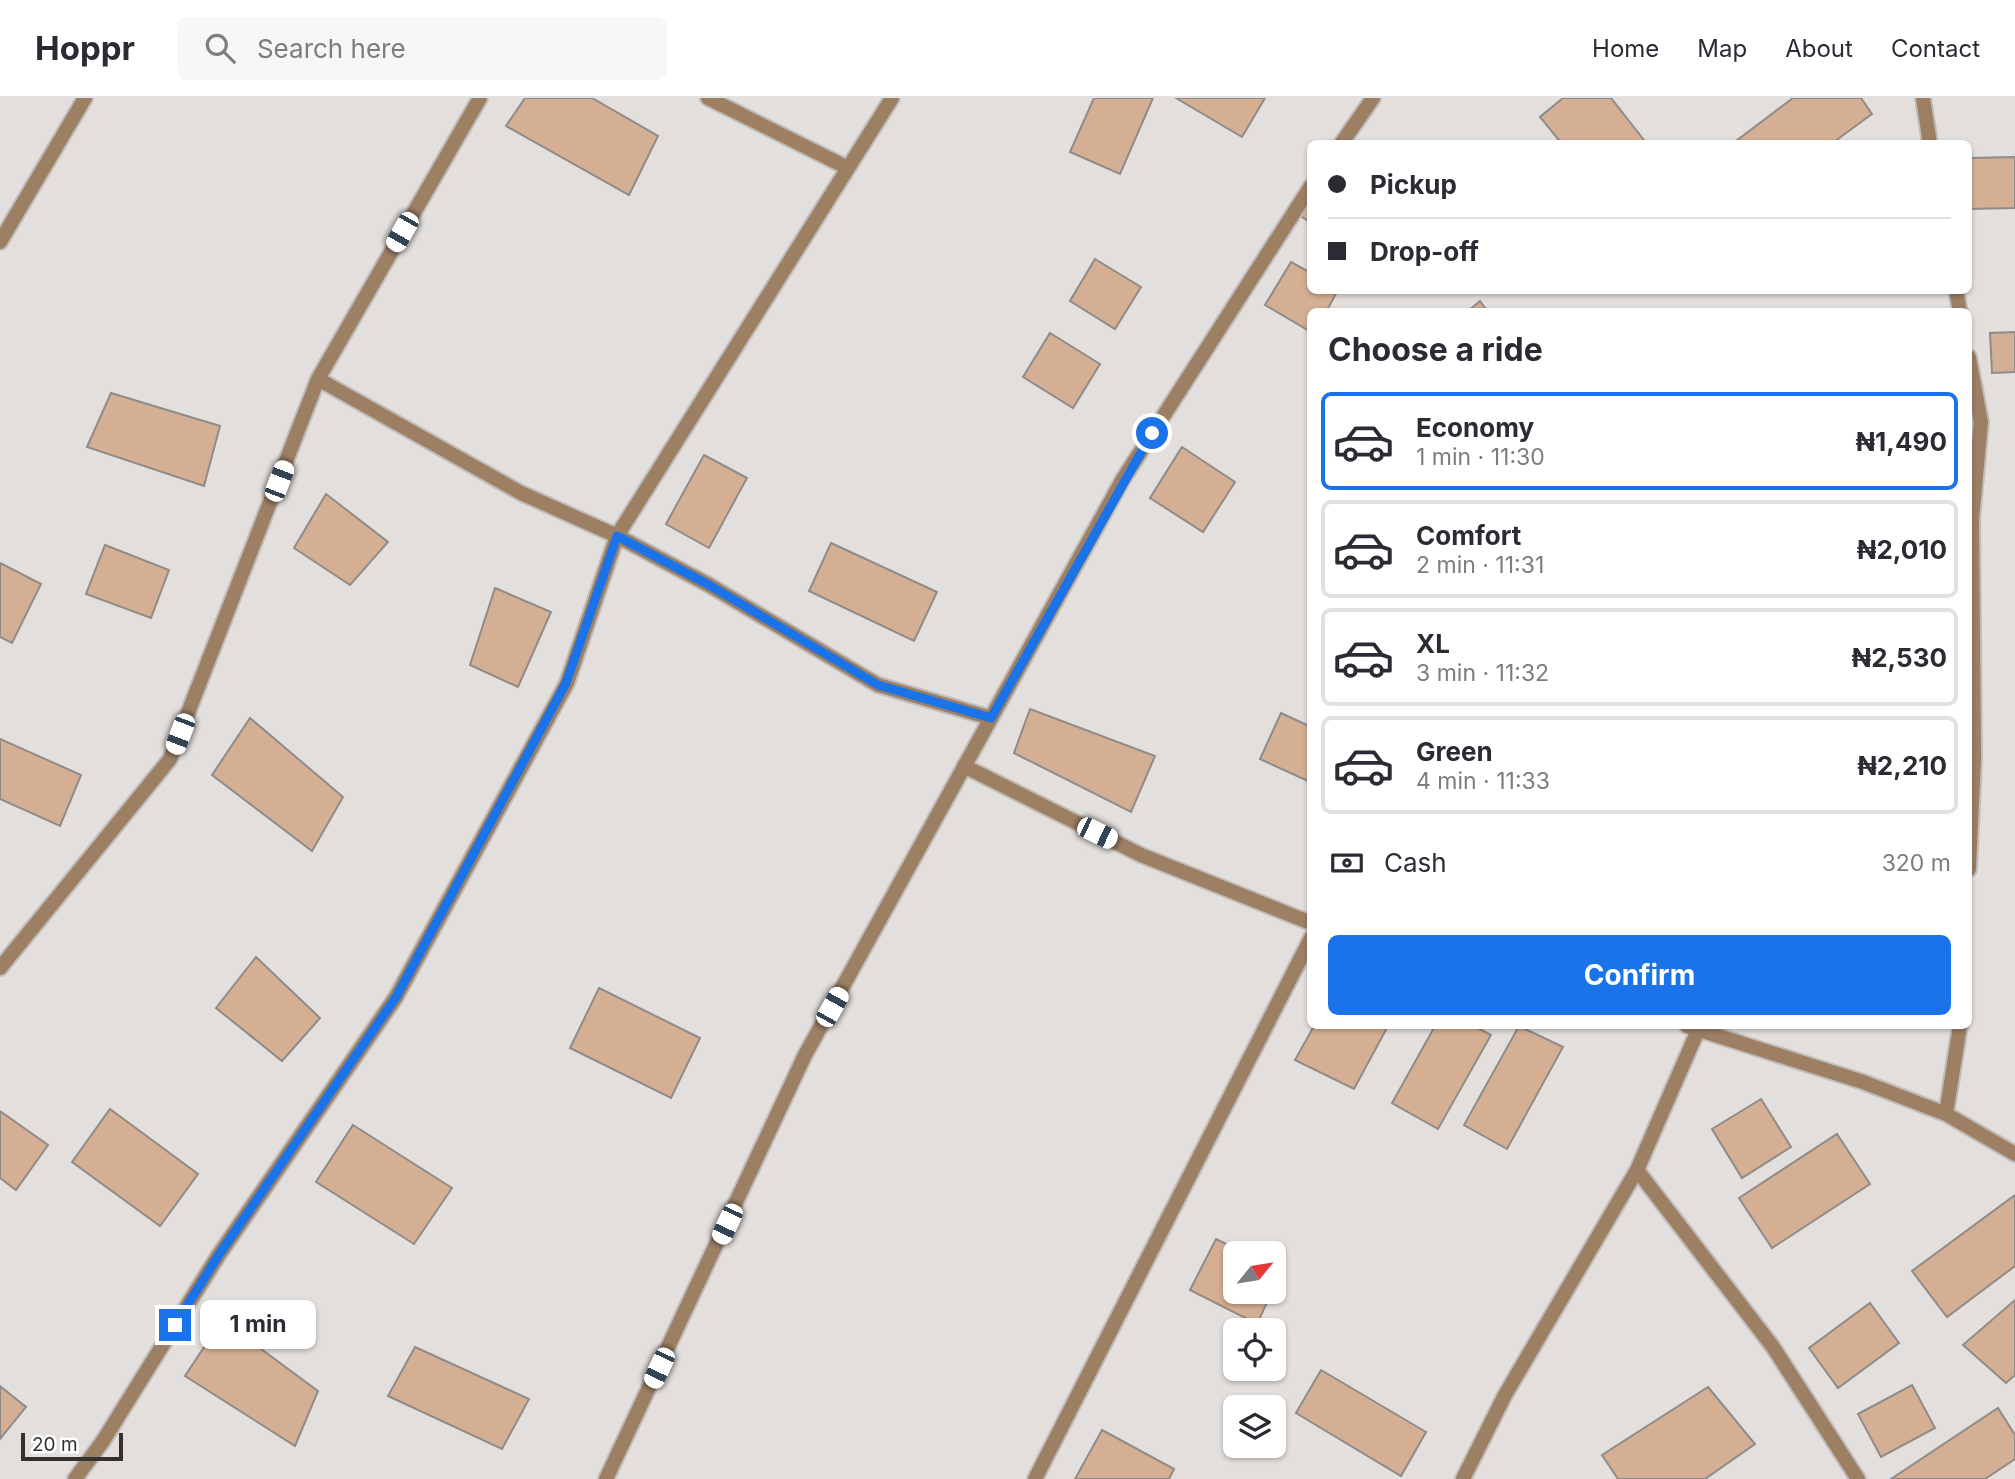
<!DOCTYPE html>
<html lang="en">
<head>
<meta charset="utf-8">
<style>
  :root { --surface:#fff; --page:#f7f7f7; --text:#2b2b33; --muted:#7c7c81; --line:#e1e1e2; --accent:#1a73e8 }
  body { margin:0; font-family:Inter,sans-serif; background:var(--page); color:var(--text); height:100vh; display:flex; flex-direction:column; font-size:26px; white-space:nowrap }
  * { box-sizing:border-box; margin:0 }
  p { font-size:23px; color:var(--muted) }
  .icon { flex:none; width:38px; height:38px; fill:none; stroke:currentColor; stroke-width:2; stroke-linecap:round; stroke-linejoin:round }
  .map { position:relative; flex:1; overflow:hidden }
  .sheet { position:absolute; left:1307px; top:210px; width:665px; height:721px; display:flex; flex-direction:column; background:var(--surface); border-radius:10px; box-shadow:0 2px 5px #0004 }
  .sheet>* { flex:none }
  .top-card { position:absolute; left:1307px; top:42px; width:665px; height:154px; border-radius:10px; box-shadow:0 2px 5px #0004; display:grid; align-content:center; height:154px; padding:0 21px; background:var(--surface) }
  .needle { width:46px; rotate:60deg }
  .tools { position:absolute; left:1223px; top:1143px; display:grid; gap:14px }
  .tools a { display:grid; place-items:center; width:63px; height:63px; border-radius:10px; background:var(--surface); box-shadow:0 2px 5px #0004; font-size:35px }
  .scale { position:absolute; left:21px; bottom:18px; width:102px; box-sizing:border-box; padding-left:7px; border:4px solid #333130; border-top:0; font-size:19px; line-height:24px; white-space:nowrap; color:#333130; -webkit-text-stroke:5px #fff; paint-order:stroke }
  .end { position:absolute; width:32px; height:32px; margin:-16px; border:9px solid #1a73e8; background:#fff; box-shadow:0 0 0 4px #fff }
  .from { border-radius:50% }
  .bubble { position:absolute; height:49px; border-radius:10px; background:var(--surface); box-shadow:0 2px 5px #0004; font-size:23px; font-weight:700; line-height:49px; text-align:center }
  .car { position:absolute; width:21px; height:42px; margin:-21px -10px; border-radius:9px; box-shadow:0 0 5px 2px #0007; background:linear-gradient(#fff 24%,#345 0 40%,#fff 0 76%,#345 0 86%,#fff 0) }
  .top-card b { display:flex; align-items:center; gap:24px; height:66px; font-size:26px }
  .top-card b+b { border-top:2px solid var(--line) }
  .top-card i { width:18px; height:18px; background:var(--text) }
  ul { padding:0; list-style:none }
  li { display:flex; align-items:center; gap:21px; height:98px; margin:0 14px 10px; padding:0 7px; border:4px solid var(--line); border-radius:10px }
  li div { flex:1 }
  li b { display:block; font-size:26px }
  li em { font-style:normal; font-weight:700 }
  li.on { border-color:var(--accent) }
  li>.icon { width:63px; height:63px; stroke-width:1.5 }
  h2 { padding:0 21px; font-size:32px; line-height:84px }
  .pay { display:flex; align-items:center; gap:18px; height:77px; padding:0 21px; font-size:26px }
  .pay p { margin-inline-start:auto }
  .cta { display:flex; gap:14px; margin-top:auto; padding:14px 21px }
  .cta a { flex:1; height:80px; border-radius:10px; background:var(--accent); color:#fff; font-size:28px; font-weight:700; line-height:80px; text-align:center }
  header { display:flex; align-items:center; gap:42px; box-sizing:border-box; height:98px; padding:0 35px; background:var(--surface); border-bottom:2px solid var(--line) }
  header strong { font-size:33px }
  nav { display:flex; gap:38px; margin-inline-start:auto; font-size:24px }
  .search { width:490px; height:63px; background:var(--page); display:flex; align-items:center; gap:18px; box-sizing:border-box; padding:0 24px; border-radius:10px; color:var(--muted); font-size:26px }
  .map>svg:first-child { display:block }
  .building { fill:#d5af93; stroke:#8f8b88; stroke-width:2 }
  .lines { fill:none; stroke-linecap:round; stroke-linejoin:round }
  .minor-casing { stroke:#c0bcba; stroke-width:18 }
  .minor { stroke:#9d7f64; stroke-width:14 }
  .route { stroke:#1a73e8; stroke-width:9 }
</style>
</head>
<body>
<header>
<strong>Hoppr</strong>
<div class="search"><svg class="icon" aria-label="search" viewBox="0 0 24 24"><circle cx="10" cy="10" r="6"/><path d="M15 15l6 6"/></svg>Search here</div>
<nav><a>Home</a><a>Map</a><a>About</a><a>Contact</a></nav>
</header>
<div class="map">
<svg width="2015" height="1381" viewBox="0 0 2015 1381">
  <rect width="100%" height="100%" fill="#e3dfdc"/>
  <!-- building -->
  <path class="building" d="M 525,0 L 592,0 L 658,38 L 629,97 L 506,28 Z
    M 1094,0 L 1153,0 L 1120,76 L 1070,54 Z
    M 1176,0 L 1265,0 L 1242,39 Z
    M 1563,0 L 1611,0 L 1647,46 L 1562,46 L 1540,19 Z
    M 1793,0 L 1861,0 L 1872,16 L 1831,46 L 1732,46 Z
    M 2015,59 L 2015,110 L 1969,111 L 1969,60 Z
    M 1311,100 L 1311,125 L 1299,117 Z
    M 1095,161 L 1141,189 L 1115,231 L 1070,203 Z
    M 1291,164 L 1311,175 L 1311,192 L 1338,192 L 1326,214 L 1311,214 L 1311,234 L 1265,207 Z
    M 1480,203 L 1488,214 L 1467,214 Z
    M 2015,234 L 2015,274 L 1992,275 L 1990,235 Z
    M 1050,235 L 1100,266 L 1073,310 L 1023,279 Z
    M 111,295 L 220,328 L 204,388 L 87,349 Z
    M 1182,349 L 1235,384 L 1203,434 L 1150,400 Z
    M 704,357 L 747,380 L 709,450 L 666,426 Z
    M 326,396 L 388,444 L 350,487 L 294,450 Z
    M 831,445 L 937,494 L 914,543 L 809,493 Z
    M 105,447 L 169,472 L 151,520 L 86,496 Z
    M 0,465 L 41,486 L 12,545 L 0,539 Z
    M 495,490 L 551,514 L 518,589 L 470,567 Z
    M 1030,611 L 1155,658 L 1131,714 L 1014,655 Z
    M 1281,615 L 1311,629 L 1310,684 L 1260,661 Z
    M 250,620 L 343,699 L 312,753 L 212,677 Z
    M 0,641 L 81,677 L 60,728 L 0,701 Z
    M 256,859 L 320,920 L 282,963 L 216,910 Z
    M 599,890 L 700,940 L 671,1000 L 570,950 Z
    M 1314,928 L 1388,928 L 1354,991 L 1295,962 Z
    M 1435,928 L 1474,928 L 1491,937 L 1438,1031 L 1392,1005 Z
    M 1519,928 L 1563,949 L 1507,1051 L 1464,1027 Z
    M 1761,1001 L 1791,1049 L 1742,1080 L 1712,1031 Z
    M 110,1011 L 198,1076 L 160,1128 L 72,1064 Z
    M 0,1013 L 48,1047 L 16,1092 L 0,1080 Z
    M 353,1027 L 452,1090 L 414,1146 L 316,1084 Z
    M 1837,1036 L 1870,1086 L 1772,1150 L 1739,1100 Z
    M 2015,1097 L 2015,1168 L 1947,1219 L 1912,1173 Z
    M 1216,1141 L 1244,1155 L 1236,1155 L 1236,1194 L 1272,1194 L 1257,1226 L 1190,1192 Z
    M 1274,1170 L 1282,1174 L 1274,1190 Z
    M 2015,1202 L 2015,1277 L 2006,1285 L 1963,1247 Z
    M 1870,1205 L 1899,1245 L 1838,1290 L 1809,1250 Z
    M 222,1222 L 318,1293 L 295,1348 L 185,1278 Z
    M 415,1249 L 529,1301 L 502,1351 L 388,1298 Z
    M 1321,1272 L 1426,1334 L 1401,1378 L 1296,1315 Z
    M 1912,1287 L 1935,1330 L 1881,1359 L 1858,1316 Z
    M 0,1288 L 26,1309 L 0,1341 Z
    M 1708,1289 L 1755,1346 L 1705,1381 L 1618,1381 L 1602,1357 Z
    M 1998,1310 L 2015,1337 L 2015,1361 L 1985,1381 L 1891,1381 Z
    M 1102,1332 L 1174,1371 L 1169,1381 L 1075,1381 Z"/>
  <g class="lines">
    <!-- minor casing -->
    <g class="minor-casing">
      <path id="minor" d="M 708,0 L 846,69
        M 1923,0 L 1930,46
        M 1341,46 L 1373,0
        M 0,144 L 85,0
        M 1956,192 L 1960,214
        M 1969,259 L 1981,324 L 1972,421 L 1974,660 L 1969,771
        M 318,281 L 521,395 L 617,438 L 892,0
        M 964,668 L 1141,757 L 1311,825
        M 0,870 L 170,661 L 318,281 L 480,0
        M 1687,928 L 1863,984 L 1946,1016 L 2015,1056
        M 1946,1016 L 1960,928
        M 1637,1072 L 1773,1249 L 1858,1381
        M 75,1381 L 103,1343 L 218,1158 L 396,899 L 567,585 L 617,438 L 709,487 L 878,587 L 991,620
        M 606,1381 L 805,957 L 1123,381 L 1311,88
        M 1035,1381 L 1311,840
        M 1463,1381 L 1505,1297 L 1637,1072 L 1699,930"/>
    </g>
    <!-- minor -->
    <use href="#minor" class="minor"/>
  </g>
  <g class="lines">
    <!-- route -->
    <path class="route" d="M 175,1227 L 218,1158 L 396,899 L 566,585 L 617,438 L 709,487 L 878,587 L 991,620 L 1152,335"/>
  </g>
</svg>
<div class="tools">
<a><svg class="needle" viewBox="-14 -14 28 28"><path d="M0-13l5 13h-10z" fill="#e53935"/><path d="M0 13l5-13h-10z" fill="#7c7c81"/></svg></a>
<a><svg class="icon" aria-label="locate" viewBox="0 0 24 24"><circle cx="12" cy="12" r="6"/><path d="M12 2v4M12 18v4M2 12h4M18 12h4"/></svg></a>
<a><svg class="icon" aria-label="layers" viewBox="0 0 24 24"><path d="M12 4l9 5-9 5-9-5zM3 14l9 5 9-5"/></svg></a>
</div>
<div class="scale">20 m</div>
<i class="end from" style="left:1152px;top:335px"></i>
<i class="end" style="left:175px;top:1227px"></i>
<div class="bubble" style="left:200px;top:1202px;width:116px">1 min</div>
<i class="car" style="left:402px;top:134px;rotate:210deg"></i>
<i class="car" style="left:279px;top:383px;rotate:21deg"></i>
<i class="car" style="left:180px;top:636px;rotate:201deg"></i>
<i class="car" style="left:1097px;top:735px;rotate:116deg"></i>
<i class="car" style="left:832px;top:909px;rotate:29deg"></i>
<i class="car" style="left:727px;top:1126px;rotate:205deg"></i>
<i class="car" style="left:659px;top:1270px;rotate:205deg"></i>
<div class="top-card">
<b><i class="from"></i>Pickup</b>
<b><i></i>Drop-off</b>
</div>
<section class="sheet">
<h2>Choose a ride</h2>
<ul>
<li class="on"><svg class="icon" aria-label="car" viewBox="0 0 24 24"><path d="M5 17H2v-5l4-1 3-4h7l3 4 3 1v5h-3M9 17h6M6 11h13"/><circle cx="7" cy="17" r="2"/><circle cx="17" cy="17" r="2"/></svg><div><b>Economy</b><p>1 min · 11:30</p></div><em>₦1,490</em></li>
<li><svg class="icon" aria-label="car" viewBox="0 0 24 24"><path d="M5 17H2v-5l4-1 3-4h7l3 4 3 1v5h-3M9 17h6M6 11h13"/><circle cx="7" cy="17" r="2"/><circle cx="17" cy="17" r="2"/></svg><div><b>Comfort</b><p>2 min · 11:31</p></div><em>₦2,010</em></li>
<li><svg class="icon" aria-label="car" viewBox="0 0 24 24"><path d="M5 17H2v-5l4-1 3-4h7l3 4 3 1v5h-3M9 17h6M6 11h13"/><circle cx="7" cy="17" r="2"/><circle cx="17" cy="17" r="2"/></svg><div><b>XL</b><p>3 min · 11:32</p></div><em>₦2,530</em></li>
<li><svg class="icon" aria-label="car" viewBox="0 0 24 24"><path d="M5 17H2v-5l4-1 3-4h7l3 4 3 1v5h-3M9 17h6M6 11h13"/><circle cx="7" cy="17" r="2"/><circle cx="17" cy="17" r="2"/></svg><div><b>Green</b><p>4 min · 11:33</p></div><em>₦2,210</em></li>
</ul>
<div class="pay"><svg class="icon" aria-label="cash" viewBox="0 0 24 24"><path d="M3 7h18v10H3z"/><circle cx="12" cy="12" r="2"/></svg>Cash<p>320 m</p></div>
<div class="cta"><a>Confirm</a></div>
</section>
</div>
</body>
</html>
